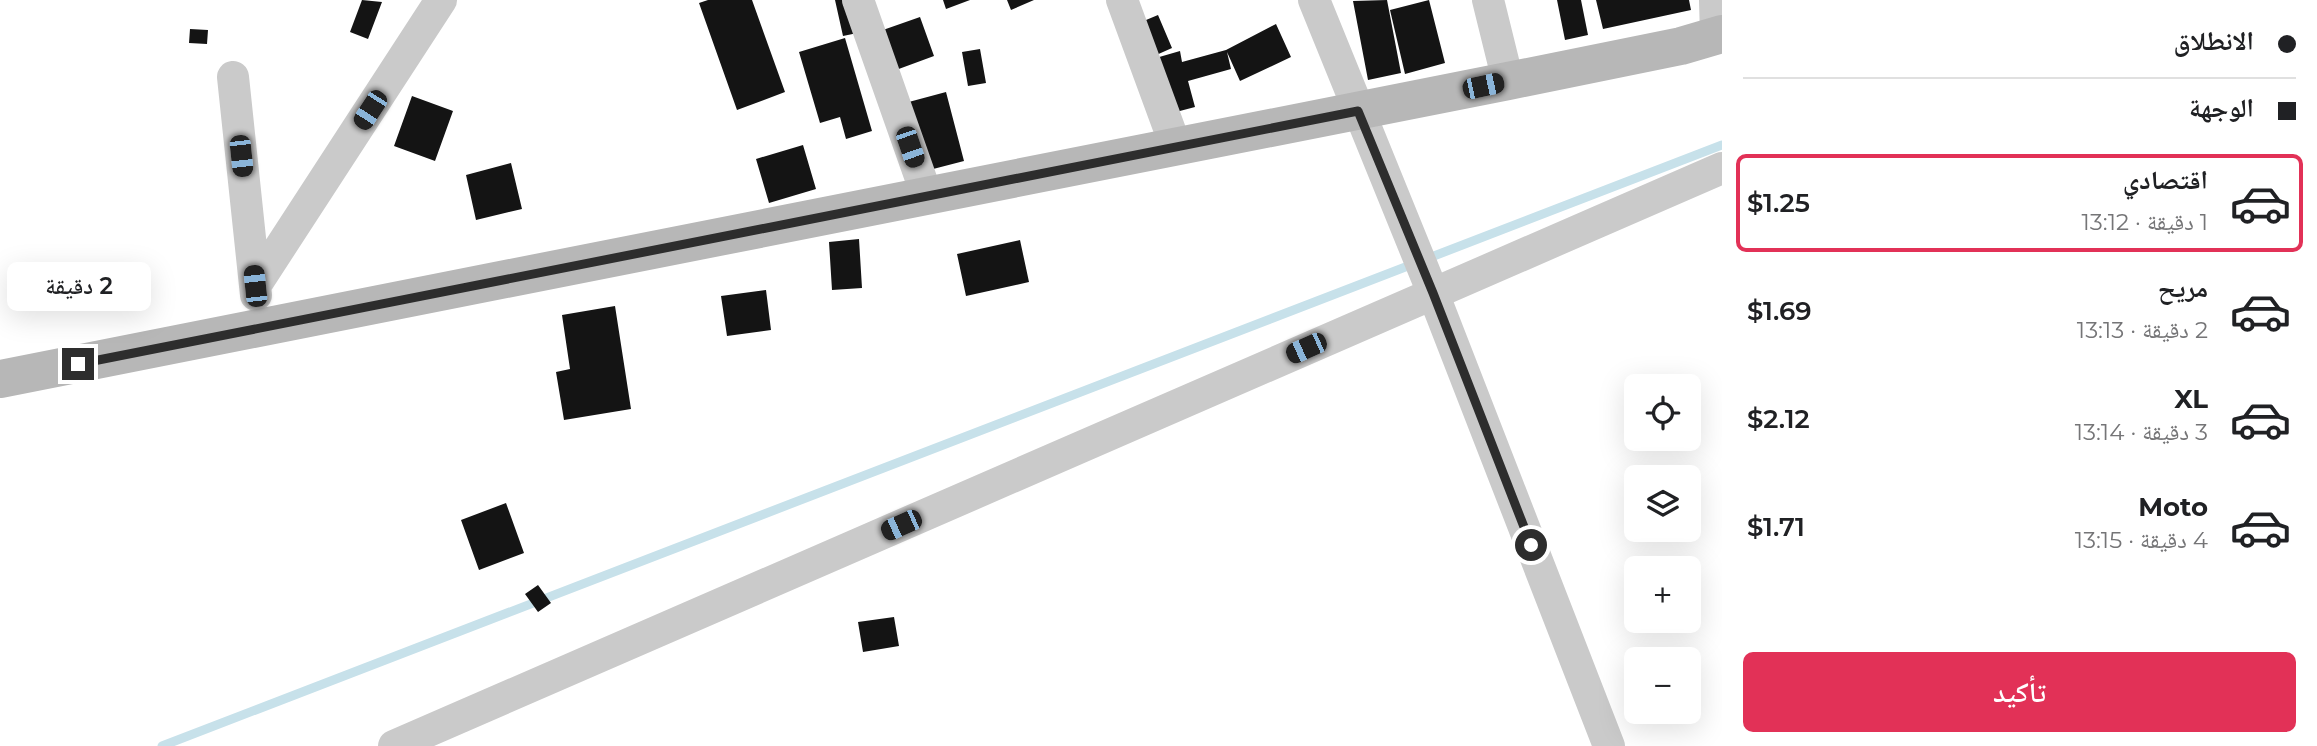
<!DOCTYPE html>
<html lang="ar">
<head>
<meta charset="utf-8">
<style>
  :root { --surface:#fff; --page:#f6f6f6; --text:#202124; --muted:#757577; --line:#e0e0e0; --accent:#e23157 }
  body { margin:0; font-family:Montserrat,"Noto Naskh Arabic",sans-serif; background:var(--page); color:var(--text); direction:rtl; height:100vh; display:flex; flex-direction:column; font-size:26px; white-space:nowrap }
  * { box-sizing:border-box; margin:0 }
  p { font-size:23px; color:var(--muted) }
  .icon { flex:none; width:38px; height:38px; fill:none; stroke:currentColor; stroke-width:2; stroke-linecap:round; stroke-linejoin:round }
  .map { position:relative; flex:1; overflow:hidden; direction:ltr }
  .details { display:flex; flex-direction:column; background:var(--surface); width:595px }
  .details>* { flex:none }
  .guide { display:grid; align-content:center; height:154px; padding:0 21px; background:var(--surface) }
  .fabs { position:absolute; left:1624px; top:374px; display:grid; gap:14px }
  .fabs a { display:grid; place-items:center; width:77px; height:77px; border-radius:10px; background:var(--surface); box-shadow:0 7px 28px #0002; font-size:35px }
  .end { position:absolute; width:32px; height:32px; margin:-16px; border:9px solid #2d2d2d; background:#fff; box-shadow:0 0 0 4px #fff }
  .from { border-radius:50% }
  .bubble { position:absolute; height:49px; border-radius:10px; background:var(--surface); box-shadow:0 7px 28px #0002; font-size:23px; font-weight:600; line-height:49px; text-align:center; direction:rtl }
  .car { position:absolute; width:21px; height:42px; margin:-21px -10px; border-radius:9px; box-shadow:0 0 5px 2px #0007; background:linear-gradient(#222 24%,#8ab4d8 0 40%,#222 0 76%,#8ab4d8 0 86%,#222 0) }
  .guide b { display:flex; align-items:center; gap:24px; height:66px; font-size:26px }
  .guide b+b { border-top:2px solid var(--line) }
  .guide i { width:18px; height:18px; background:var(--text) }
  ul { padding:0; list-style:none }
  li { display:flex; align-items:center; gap:21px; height:98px; margin:0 14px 10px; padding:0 7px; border:4px solid transparent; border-radius:10px }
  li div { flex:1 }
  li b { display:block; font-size:26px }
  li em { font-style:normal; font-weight:600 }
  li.active { border-color:var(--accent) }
  li>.icon { width:63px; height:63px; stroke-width:1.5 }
  .primary-button { display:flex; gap:14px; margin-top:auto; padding:14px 21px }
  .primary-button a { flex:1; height:80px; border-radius:10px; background:var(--accent); color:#fff; font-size:28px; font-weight:600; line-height:80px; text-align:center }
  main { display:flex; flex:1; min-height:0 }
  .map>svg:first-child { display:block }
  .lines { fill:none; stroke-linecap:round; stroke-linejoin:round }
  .stream { stroke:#c7e1ea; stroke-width:9 }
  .building { fill:#141414 }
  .street { stroke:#cacaca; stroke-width:32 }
  .secondary { stroke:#b7b7b7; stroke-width:38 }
  .route { stroke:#2d2d2d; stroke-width:9 }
</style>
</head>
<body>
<main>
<section class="details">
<div class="guide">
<b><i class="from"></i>الانطلاق</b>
<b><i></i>الوجهة</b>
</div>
<ul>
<li class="active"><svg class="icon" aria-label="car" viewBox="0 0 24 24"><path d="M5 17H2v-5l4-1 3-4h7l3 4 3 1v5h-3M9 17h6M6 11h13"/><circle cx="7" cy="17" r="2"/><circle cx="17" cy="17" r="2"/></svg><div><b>اقتصادي</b><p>1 دقيقة · 13:12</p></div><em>$1.25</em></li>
<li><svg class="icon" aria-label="car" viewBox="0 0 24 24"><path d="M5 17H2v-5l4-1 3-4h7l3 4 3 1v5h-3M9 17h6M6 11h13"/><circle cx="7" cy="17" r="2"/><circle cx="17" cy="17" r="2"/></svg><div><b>مريح</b><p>2 دقيقة · 13:13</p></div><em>$1.69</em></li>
<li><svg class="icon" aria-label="car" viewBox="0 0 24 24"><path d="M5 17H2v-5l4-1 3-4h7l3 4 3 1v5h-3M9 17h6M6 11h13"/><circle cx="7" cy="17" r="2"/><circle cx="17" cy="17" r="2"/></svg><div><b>XL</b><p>3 دقيقة · 13:14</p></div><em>$2.12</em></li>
<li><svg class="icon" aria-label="car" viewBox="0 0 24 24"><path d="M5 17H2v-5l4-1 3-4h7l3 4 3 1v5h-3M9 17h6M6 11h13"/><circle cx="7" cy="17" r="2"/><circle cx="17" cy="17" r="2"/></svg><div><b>Moto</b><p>4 دقيقة · 13:15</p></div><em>$1.71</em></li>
</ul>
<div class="primary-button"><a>تأكيد</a></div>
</section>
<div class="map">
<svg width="1722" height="746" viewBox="0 0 1722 746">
  <rect width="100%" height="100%" fill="#fff"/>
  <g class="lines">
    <!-- stream -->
    <path class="stream" d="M 162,746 L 1722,145"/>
  </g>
  <!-- building -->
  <path class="building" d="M 362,0 L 382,2 L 368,39 L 350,32 Z
    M 708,0 L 752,0 L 785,92 L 737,110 L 699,3 Z
    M 835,0 L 859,0 L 867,31 L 843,36 Z
    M 943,0 L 970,0 L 946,9 Z
    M 1007,0 L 1034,0 L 1011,10 Z
    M 1387,0 L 1401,73 L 1368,80 L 1353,1 Z
    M 1429,0 L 1445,63 L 1405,74 L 1390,10 Z
    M 1557,0 L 1581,0 L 1588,35 L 1565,40 Z
    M 1596,0 L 1689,0 L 1691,10 L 1603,29 Z
    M 1158,15 L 1172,48 L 1136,64 L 1122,30 Z
    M 920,17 L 934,56 L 877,77 L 863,37 Z
    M 1276,24 L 1291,57 L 1240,81 L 1227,52 L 1231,69 L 1188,81 L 1195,107 L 1157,117 L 1142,62 L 1180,51 L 1182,62 L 1226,50 Z
    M 190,29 L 208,30 L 207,44 L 189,43 Z
    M 845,38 L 872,131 L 846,139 L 840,117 L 820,123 L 799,52 Z
    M 980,49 L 986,83 L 968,86 L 962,52 Z
    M 946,92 L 964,161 L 910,175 L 905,103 Z
    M 412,96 L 453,111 L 435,161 L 394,146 Z
    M 803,145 L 816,189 L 769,203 L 756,159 Z
    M 511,163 L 522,209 L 476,220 L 466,175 Z
    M 859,239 L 862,288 L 832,290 L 829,242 Z
    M 1020,240 L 1029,282 L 966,296 L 957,254 Z
    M 766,290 L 771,330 L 727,336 L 721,296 Z
    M 615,306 L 631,409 L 564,420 L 556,372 L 570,369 L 562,315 Z
    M 506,503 L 524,553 L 479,570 L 461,520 Z
    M 538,585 L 551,603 L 538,612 L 525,594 Z
    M 894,617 L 899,646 L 863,652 L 858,622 Z"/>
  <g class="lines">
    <!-- street -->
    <path class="street" d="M 858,0 L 927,196
      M 1122,0 L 1176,147
      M 1314,0 L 1433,293 L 1609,746
      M 1488,0 L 1508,81
      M 1715,0 L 1716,36
      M 233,77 L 256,295
      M 255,286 L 441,0
      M 394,746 L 1722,168"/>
    <!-- secondary -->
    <path class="secondary" d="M 0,379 L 1508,81 L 1681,46 L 1722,34"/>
  </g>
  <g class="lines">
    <!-- route -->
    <path class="route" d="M 78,364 L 1358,111 L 1433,293 L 1531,545"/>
  </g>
</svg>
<div class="fabs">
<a><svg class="icon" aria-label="locate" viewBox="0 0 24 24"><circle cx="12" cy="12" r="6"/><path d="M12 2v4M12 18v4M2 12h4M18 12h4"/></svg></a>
<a><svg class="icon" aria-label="layers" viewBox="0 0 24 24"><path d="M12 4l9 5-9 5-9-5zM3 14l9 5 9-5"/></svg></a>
<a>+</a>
<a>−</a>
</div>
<i class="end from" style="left:1531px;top:545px"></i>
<i class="end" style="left:78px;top:364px"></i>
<div class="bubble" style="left:7px;top:262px;width:144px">2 دقيقة</div>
<i class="car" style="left:1483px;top:86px;rotate:78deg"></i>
<i class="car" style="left:370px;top:110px;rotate:213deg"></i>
<i class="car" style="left:910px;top:147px;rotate:161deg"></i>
<i class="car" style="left:241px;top:156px;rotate:174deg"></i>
<i class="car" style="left:255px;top:286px;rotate:354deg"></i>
<i class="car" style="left:1306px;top:348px;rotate:246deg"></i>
<i class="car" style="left:901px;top:525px;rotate:246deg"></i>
</div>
</main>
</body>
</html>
